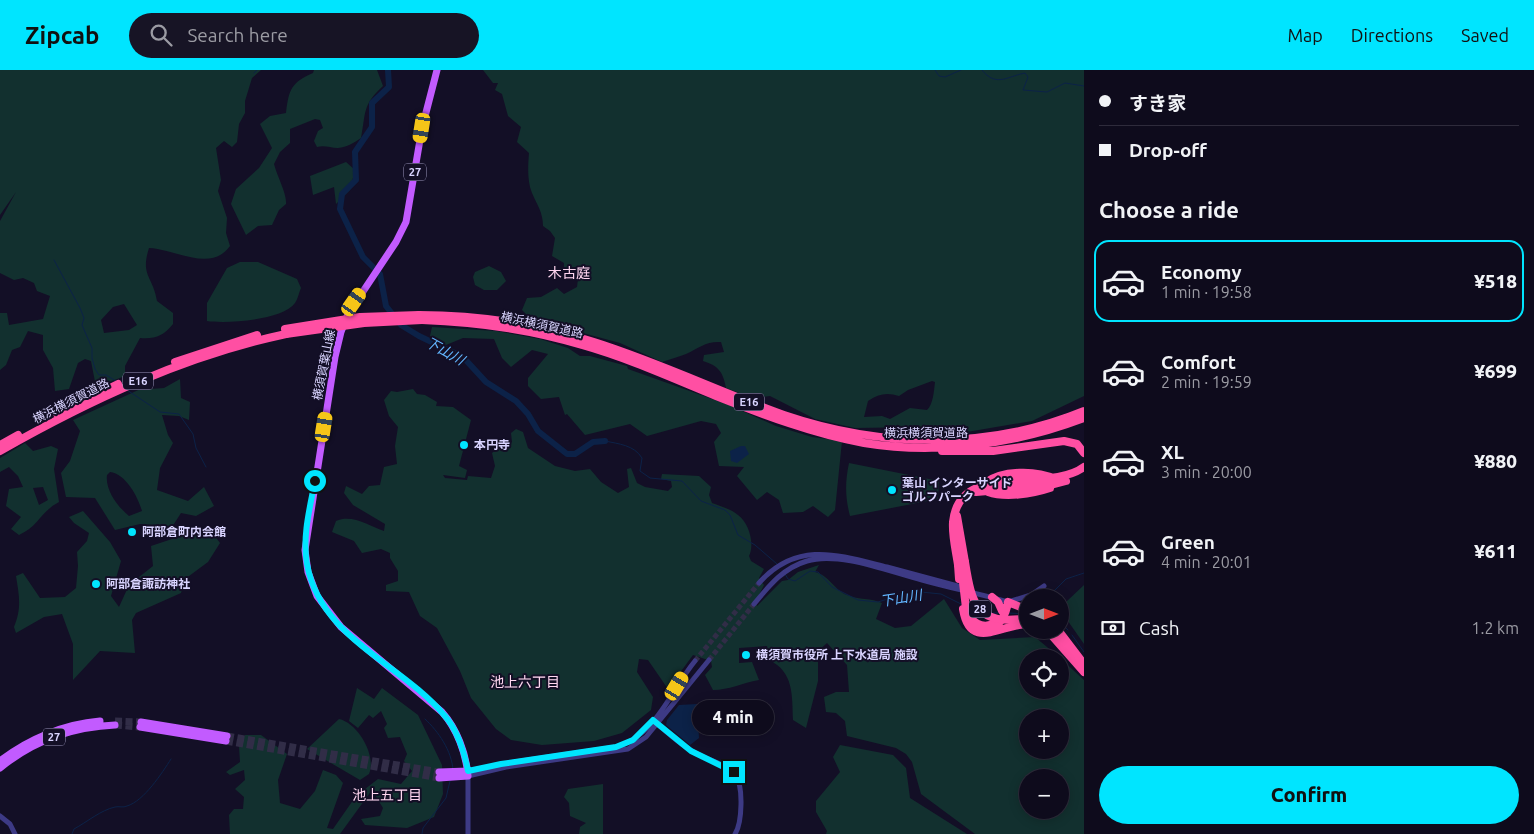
<!DOCTYPE html>
<html lang="en">
<head>
<meta charset="utf-8">
<style>
  :root { --surface:#0e0b1c; --page:#171425; --text:#f1f3f6; --muted:#9b9ba3; --line:#2e2b3b; --accent:#00e5ff }
  body { margin:0; font-family:Ubuntu,"Noto Sans JP",sans-serif; background:var(--page); color:var(--text); height:100vh; display:flex; flex-direction:column; font-size:19px; white-space:nowrap }
  * { box-sizing:border-box; margin:0 }
  p { font-size:16px; color:var(--muted) }
  .icon { flex:none; width:28px; height:28px; fill:none; stroke:currentColor; stroke-width:2; stroke-linecap:round; stroke-linejoin:round }
  .map { position:relative; flex:1; overflow:hidden }
  .side { display:flex; flex-direction:column; background:var(--surface); width:450px }
  .side>* { flex:none }
  .guide { display:grid; align-content:center; height:110px; padding:0 15px; background:var(--surface) }
  .needle { width:32px; rotate:90deg }
  .controls { position:absolute; left:1019px; top:519px; display:grid; gap:10px }
  .controls a { display:grid; place-items:center; width:50px; height:50px; border-radius:50%; background:var(--surface); box-shadow:0 2px 12px #0003,0 0 0 1px var(--line); font-size:25px }
  .end { position:absolute; width:22px; height:22px; margin:-11px; border:6px solid #00e5ff; background:#111; box-shadow:0 0 0 2px #111 }
  .from { border-radius:50% }
  .bubble { position:absolute; height:35px; border-radius:18px; background:var(--surface); box-shadow:0 2px 12px #0003,0 0 0 1px var(--line); font-size:16px; font-weight:800; line-height:35px; text-align:center }
  .car { position:absolute; width:15px; height:30px; margin:-15px -8px; border-radius:6px; box-shadow:0 0 4px 1px #0007; background:linear-gradient(#f5c518 24%,#345 0 40%,#f5c518 0 76%,#345 0 86%,#f5c518 0) }
  .guide b { display:flex; align-items:center; gap:18px; height:48px; font-size:19px }
  .guide b+b { border-top:1px solid var(--line) }
  .guide i { width:12px; height:12px; background:var(--text) }
  ul { padding:0; list-style:none }
  li { display:flex; align-items:center; gap:15px; height:82px; margin:0 10px 8px; padding:0 5px; border:2px solid transparent; border-radius:15px }
  li div { flex:1 }
  li b { display:block; font-size:19px }
  li em { font-style:normal; font-weight:800 }
  li.on { border-color:var(--accent) }
  li>.icon { width:45px; height:45px; stroke-width:1.5 }
  h2 { padding:0 15px; font-size:22px; line-height:60px }
  .pay { display:flex; align-items:center; gap:12px; height:55px; padding:0 15px; font-size:19px }
  .pay p { margin-inline-start:auto }
  .button { display:flex; gap:10px; margin-top:auto; padding:10px 15px }
  .button a { flex:1; height:58px; border-radius:30px; background:var(--accent); color:#111; font-size:20px; font-weight:800; line-height:58px; text-align:center }
  header { display:flex; align-items:center; gap:30px; box-sizing:border-box; height:70px; padding:0 25px; background:var(--accent); color:#111 }
  header strong { font-size:24px }
  nav { display:flex; gap:28px; margin-inline-start:auto; font-size:18px }
  .search { width:350px; height:45px; background:var(--page); display:flex; align-items:center; gap:12px; box-sizing:border-box; padding:0 18px; border-radius:28px; color:var(--muted); font-size:19px }
  main { display:flex; flex:1; min-height:0 }
  .map>svg:first-child { display:block }
  .green { fill:#12302f; fill-rule:evenodd }
  .water { fill:#0c2248 }
  .lines { fill:none; stroke-linecap:round; stroke-linejoin:round }
  .stream { stroke:#0c2248; stroke-width:1 }
  .river { stroke:#0c2248; stroke-width:6 }
  .tertiary-tunnel { stroke:#312d47; stroke-width:5; stroke-dasharray:5 2.5; stroke-linecap:butt }
  .primary-tunnel { stroke:#312d47; stroke-width:7; stroke-dasharray:7 3.5; stroke-linecap:butt }
  .tertiary { stroke:#3d3a85; stroke-width:5 }
  .primary { stroke:#c25bff; stroke-width:7 }
  .motorway { stroke:#ff4fa3; stroke-width:8 }
  .motorway-bridge { stroke:#ff4fa3; stroke-width:8 }
  .route { stroke:#00e5ff; stroke-width:6 }
  .poi-dot { fill:#00e5ff; stroke:#130f26; stroke-width:2 }
  .labels { text-anchor:middle; stroke-width:4; stroke-linejoin:round; paint-order:stroke }
  .shield { fill:#130f26; stroke:#9e99be; stroke-width:1 }
  .shield-label { font-size:11px; font-weight:bold; fill:#d9d4ff }
  .street-label { font-size:12px; fill:#d9d4ff; stroke:#130f26 }
  .poi-label { font-size:12px; font-weight:bold; fill:#d9d4ff; stroke:#130f26; text-anchor:start }
  .neighbourhood-label { font-size:14px; fill:#ffd6f0; stroke:#130f26 }
  .water-label { font-size:14px; font-style:italic; fill:#62b6ff; stroke:#130f26 }
</style>
</head>
<body>
<header>
<strong>Zipcab</strong>
<div class="search"><svg class="icon" aria-label="search" viewBox="0 0 24 24"><circle cx="10" cy="10" r="6"/><path d="M15 15l6 6"/></svg>Search here</div>
<nav><a>Map</a><a>Directions</a><a>Saved</a></nav>
</header>
<main>
<div class="map">
<svg width="1084" height="764" viewBox="0 0 1084 764">
  <rect width="100%" height="100%" fill="#130f26"/>
  <!-- green -->
  <path class="green" d="M 0,0 L 261,0 L 252,8 L 245,31 L 245,43 L 239,54 L 237,72 L 232,77 L 224,71 L 216,78 L 221,110 L 218,121 L 227,148 L 226,163 L 230,176 C 211,203 175,179 149,178 C 140,206 153,206 157,231 L 173,243 L 173,254 C 163,266 156,269 140,268 L 125,296 L 125,306 L 96,317 L 91,291 L 85,289 L 78,293 L 69,319 L 55,321 L 53,298 L 43,280 L 43,265 L 28,261 L 20,277 L 12,280 L 6,295 L 0,300 L 0,243 L 7,243 L 9,255 L 43,249 L 50,226 L 37,221 L 34,213 L 23,208 L 14,210 L 0,203 L 0,151 L 16,122 L 0,145 ZM 124,234 L 137,255 L 129,260 L 104,263 L 101,250 L 113,237 Z
    M 314,0 L 377,0 L 383,16 C 362,35 366,43 361,68 C 354,73 347,77 338,78 C 330,78 325,75 317,77 L 314,71 L 318,61 L 323,58 L 320,50 L 315,49 L 290,59 L 290,73 L 280,82 L 274,94 C 277,106 287,124 286,134 L 279,140 L 272,155 L 258,156 L 246,165 L 231,134 L 236,119 L 259,98 L 272,78 L 260,54 L 270,46 L 286,43 C 289,19 291,13 313,3 Z
    M 483,0 L 1084,0 L 1084,326 L 1032,351 L 961,363 L 923,361 L 920,357 L 855,358 L 815,349 L 770,326 L 752,328 L 726,318 C 723,302 719,296 703,291 L 704,285 L 724,282 L 721,272 C 706,271 699,278 686,284 C 679,287 670,289 662,292 L 620,273 L 531,249 L 522,240 L 527,228 L 541,227 L 557,218 L 564,224 L 577,217 L 578,209 L 575,205 L 564,205 L 564,193 L 552,186 L 555,168 L 550,161 L 543,156 C 543,142 537,135 532,123 C 527,111 528,95 529,83 L 517,72 L 521,57 L 508,46 L 502,24 L 495,20 L 498,13 L 493,13 ZM 932,311 L 935,312 C 934,321 933,335 927,340 L 910,338 L 890,349 L 882,346 L 864,347 L 868,331 C 878,324 887,322 899,326 L 908,320 Z
    M 346,92 L 355,100 L 350,120 L 336,134 L 334,117 L 313,125 L 310,106 Z
    M 240,192 L 258,192 L 297,209 L 301,218 C 299,222 298,229 295,233 C 283,250 227,254 207,251 L 207,233 L 227,198 Z
    M 489,196 L 501,202 L 506,211 L 497,220 L 484,220 L 475,215 L 473,207 L 475,202 Z
    M 432,257 L 496,261 L 540,269 L 568,278 L 580,286 L 590,286 L 627,296 L 628,299 L 729,335 L 776,356 L 812,367 L 842,371 L 835,440 L 828,447 L 813,436 L 803,442 L 783,443 L 779,430 L 767,422 L 757,430 L 737,406 L 744,397 L 719,396 L 714,372 L 721,363 L 716,354 L 701,351 L 647,366 L 630,354 L 585,365 L 567,344 L 565,345 L 559,327 L 541,329 L 528,316 L 528,308 L 548,284 L 532,280 L 511,297 L 502,288 L 494,269 L 463,268 L 446,275 L 430,266 Z
    M 180,309 L 181,328 L 190,332 L 189,350 L 179,346 L 162,345 L 168,365 L 173,373 L 160,398 L 157,420 L 188,431 L 204,417 L 214,436 L 196,446 L 181,443 L 172,457 L 140,454 L 115,460 L 95,428 L 66,427 L 61,403 L 70,391 L 80,361 L 73,350 L 147,316 L 150,319 L 164,318 ZM 110,402 C 126,404 138,427 142,441 L 129,446 C 118,437 105,420 107,405 Z
    M 413,319 L 417,324 L 425,325 L 437,332 L 436,336 L 453,337 L 471,350 L 459,396 L 467,400 L 465,408 L 443,405 L 445,408 L 467,410 L 468,406 L 491,408 L 495,396 L 492,383 L 504,373 L 509,375 L 512,372 L 511,363 L 516,359 L 523,362 L 528,378 L 555,396 L 575,401 L 590,399 L 601,412 L 618,423 L 629,417 L 627,399 L 631,398 L 637,413 L 645,417 L 668,421 L 672,417 L 671,411 L 661,409 L 662,404 L 699,406 L 711,417 L 709,425 L 712,433 C 720,436 731,439 738,445 C 749,453 755,474 749,486 L 751,491 L 764,499 L 759,508 L 764,515 L 756,531 L 757,536 L 782,511 L 788,510 L 798,502 L 819,495 L 815,502 C 829,505 834,520 847,525 C 859,530 871,528 882,533 L 876,549 L 895,558 L 911,556 L 944,529 L 962,558 L 980,570 L 1035,567 L 1059,587 L 1028,588 L 1028,620 L 1060,620 L 1060,588 L 1084,610 L 1084,764 L 975,764 L 921,724 L 912,692 L 906,684 L 896,678 L 847,666 L 845,651 L 836,643 L 826,642 L 824,627 L 836,622 L 849,622 L 847,595 L 827,573 L 818,581 L 818,611 L 806,658 L 793,650 C 792,625 794,602 769,590 L 767,576 L 739,578 L 739,593 L 752,592 L 759,610 C 742,613 729,620 713,620 L 705,605 L 712,597 L 711,591 L 693,585 L 668,619 L 648,590 L 639,589 L 637,602 L 653,627 L 651,640 L 622,663 L 594,671 L 542,675 L 511,670 L 496,659 L 471,628 L 460,601 L 437,558 L 420,546 L 409,522 L 386,521 L 386,515 L 398,511 L 398,501 L 390,488 L 390,483 L 381,479 L 362,483 L 354,471 L 332,462 L 336,451 C 353,444 368,456 384,461 L 385,454 L 353,435 L 344,423 L 346,416 L 362,424 L 369,416 L 380,415 L 384,397 L 397,394 L 395,376 L 398,357 L 389,346 L 384,330 L 391,321 L 397,322 ZM 1028,648 L 1060,648 L 1060,680 L 1028,680 ZM 1028,708 L 1060,708 L 1060,740 L 1028,740 Z
    M 25,373 L 33,381 L 51,376 L 58,379 L 54,399 L 59,432 C 40,442 39,456 19,465 L 11,459 L 21,447 L 6,436 L 9,419 L 23,417 L 18,406 L 9,397 L 0,402 L 0,388 ZM 43,417 L 48,430 L 39,435 L 33,418 Z
    M 849,393 L 939,411 L 938,429 L 850,446 C 845,427 845,412 849,393 Z
    M 83,441 L 110,472 L 121,491 L 111,526 L 119,537 L 129,515 L 153,496 L 151,476 L 208,457 L 220,473 L 208,492 L 185,509 L 181,523 L 136,543 L 132,550 L 135,583 L 100,581 L 73,610 L 73,574 L 62,544 L 44,547 L 16,563 L 14,557 C 22,538 19,525 16,506 L 23,503 L 40,528 L 65,527 L 76,518 L 78,496 L 77,482 L 87,471 L 89,463 L 74,453 L 69,447 Z
    M 1084,515 L 1084,574 L 1063,544 L 1066,532 Z
    M 357,618 L 374,629 L 382,618 L 418,645 L 442,695 L 443,724 L 434,747 L 407,758 L 365,755 L 361,749 L 380,746 L 383,738 L 372,720 L 340,764 L 230,764 L 229,745 L 234,739 L 243,739 L 244,727 L 235,719 L 245,710 L 244,700 L 230,705 L 226,702 L 240,692 L 239,676 L 245,665 L 261,665 L 287,684 L 278,710 L 280,733 L 300,739 L 315,721 L 323,700 L 336,705 L 343,713 L 327,758 L 333,759 L 356,726 L 378,709 L 401,714 L 412,701 L 404,691 L 407,684 L 400,667 L 388,668 L 384,658 L 387,654 L 381,641 L 373,648 L 369,645 L 358,658 L 349,651 Z
    M 339,649 C 358,653 377,686 369,704 L 360,710 L 307,679 Z
    M 840,675 L 893,685 L 906,698 L 910,728 L 967,764 L 826,764 L 827,761 L 816,742 L 816,731 L 840,702 L 833,687 Z
    M 603,714 L 603,764 L 579,764 L 580,757 L 586,753 L 570,746 L 569,733 L 564,727 L 568,719 Z"/>
  <!-- water -->
  <path class="water" d="M 741,376 L 745,376 L 749,384 L 737,393 L 731,391 L 730,381 Z
    M 697,634 L 699,668 L 690,675 L 666,655 L 667,650 L 679,635 Z"/>
  <g class="lines">
    <!-- stream -->
    <path class="stream" d="M 935,0 L 939,6 L 945,7 L 961,0
      M 982,0 C 996,18 1008,6 1025,3 L 1028,7 L 1023,20 L 1047,22 L 1065,13 L 1084,16
      M 254,3 L 257,0
      M 54,190 L 80,238 L 84,248 L 82,255 L 92,278 L 92,288 L 95,299 L 99,305 L 106,305 L 116,311
      M 127,320 L 160,342 L 179,344 L 193,364 L 196,378 L 206,397
      M 605,371 C 619,374 634,375 642,388 L 640,401 L 650,408 L 682,411 L 701,431 L 725,440 L 730,445 L 738,465 L 755,475 L 777,494
      M 785,504 L 788,509 L 795,511 L 810,501 L 818,502 L 832,517 L 858,530 L 878,532 L 897,526 L 907,528 L 921,522 L 941,524 L 963,535
      M 1047,528 L 1066,509 L 1084,503
      M 969,538 L 977,541
      M 993,543 L 998,543
      M 1008,543 L 1028,544
      M 1060,552 L 1068,560
      M 1072,565 L 1084,582
      M 425,649 C 438,661 452,681 453,700
      M 72,764 L 74,759 C 87,752 101,740 115,737 C 119,736 123,738 127,736 C 144,731 162,703 171,689
      M 422,764 L 423,758 L 446,728 L 450,711"/>
    <!-- river -->
    <path class="river" d="M 388,0 L 389,17 L 372,33 L 372,57 L 355,82 L 356,110 L 342,124 L 340,139 L 363,187 L 380,204 L 386,236 L 401,255 L 419,266 L 463,287 L 486,312 L 516,331 L 528,344 L 538,361 L 567,384 L 575,384 L 593,372 L 605,371"/>
    <!-- tertiary-tunnel -->
    <path class="tertiary-tunnel" d="M 709,590 L 754,534
      M 695,591 L 759,513"/>
    <!-- primary-tunnel -->
    <path class="primary-tunnel" d="M 115,651 L 141,652
      M 115,655 L 140,657
      M 227,666 L 439,702
      M 226,671 L 439,708"/>
    <!-- tertiary -->
    <path class="tertiary" d="M 759,513 C 797,470 839,485 887,497 C 913,504 939,511 965,518
      M 754,534 C 769,516 783,498 807,491 C 839,481 890,502 922,510 C 951,518 980,524 1008,532 L 1031,525 L 1044,516
      M 655,652 C 667,662 678,673 692,681 C 704,689 726,693 735,705 C 744,716 742,753 735,764
      M 468,701 L 514,692 L 616,677 C 656,666 671,620 695,591
      M 0,746 L 10,754 L 15,764
      M 468,764 L 468,706 L 506,697 L 628,679 L 646,667 L 709,590"/>
    <!-- primary -->
    <path class="primary" d="M 437,0 L 422,58 L 406,152 L 396,172 L 348,244 L 341,262 L 335,287 L 305,480 L 308,502 L 317,526 L 341,557 L 442,642 C 457,659 466,683 468,706 L 439,708
      M 141,652 L 227,666
      M 140,657 L 226,671
      M 0,691 C 28,669 64,654 100,651
      M 0,698 C 33,671 72,657 115,655
      M 439,702 L 468,701"/>
    <!-- motorway -->
    <path class="motorway" d="M 419,245 C 478,245 537,254 594,272 C 658,292 720,322 784,345 C 881,378 989,380 1084,341
      M 422,250 C 476,252 530,259 582,275 C 628,288 672,308 716,326 C 764,345 814,364 864,373 C 937,385 1016,374 1084,348
      M 175,292 L 257,265
      M 57,344 L 118,314
      M 0,375 L 18,365
      M 0,381 C 90,330 184,286 286,264
      M 942,381 L 993,381 L 1064,371 L 1077,374 L 1084,383
      M 985,413 C 1002,400 1036,400 1055,409
      M 976,422 L 1047,416 L 1066,411
      M 988,422 C 1005,428 1032,424 1050,418
      M 957,446 L 965,492
      M 958,495 C 956,481 952,466 953,452 C 959,390 1048,424 1084,397
      M 992,527 L 998,532 L 1002,541
      M 1008,532 L 1028,540
      M 963,539 C 970,582 1001,554 1028,554
      M 966,539 C 970,552 982,560 995,553
      M 989,560 C 1001,555 1006,545 1008,532
      M 1047,560 L 1084,602
      M 1058,560 L 1084,594"/>
    <!-- motorway-bridge -->
    <path class="motorway-bridge" d="M 285,259 L 360,247 L 419,245
      M 286,264 L 364,253 L 422,250
      M 965,492 C 972,536 977,556 1028,548
      M 958,495 L 959,509
      M 962,504 L 966,538"/>
  </g>
  <g class="lines">
    <!-- route -->
    <path class="route" d="M 315,411 C 310,437 302,467 307,494 C 320,568 401,593 445,646 C 458,661 464,681 468,701 L 501,694 L 616,677 L 633,670 L 653,650 L 691,681 L 734,702"/>
  </g>
  <!-- markers -->
  <g class="poi-dot">
    <circle cx="464" cy="375" r="5"/>
    <circle cx="892" cy="420" r="5"/>
    <circle cx="132" cy="462" r="5"/>
    <circle cx="96" cy="514" r="5"/>
    <circle cx="746" cy="585" r="5"/>
  </g>
  <g class="labels">
    <!-- shield labels -->
    <g class="shield">
      <rect x="404" y="93.5" width="22" height="17" rx="4"/>
      <rect x="123" y="302.5" width="30" height="17" rx="4"/>
      <rect x="734" y="323.5" width="30" height="17" rx="4"/>
      <rect x="969" y="530.5" width="22" height="17" rx="4"/>
      <rect x="43" y="658.5" width="22" height="17" rx="4"/>
    </g>
    <g class="shield-label">
      <text x="415" y="106">27</text>
      <text x="138" y="315">E16</text>
      <text x="749" y="336">E16</text>
      <text x="980" y="543">28</text>
      <text x="54" y="671">27</text>
    </g>
    <!-- street labels -->
    <g class="street-label">
      <text transform="translate(542 255) rotate(12)" y="4">横浜横須賀道路</text>
      <text transform="translate(324 295) rotate(-79)" y="4">横須賀葉山線</text>
      <text transform="translate(71 331) rotate(-27)" y="4">横浜横須賀道路</text>
      <text x="926" y="367">横浜横須賀道路</text>
    </g>
    <!-- poi labels -->
    <g class="poi-label">
      <text x="474" y="379">本円寺</text>
      <text x="902" y="417">葉山 インターサイド<tspan x="902" dy="14">ゴルフパーク</tspan></text>
      <text x="142" y="466">阿部倉町内会館</text>
      <text x="106" y="518">阿部倉諏訪神社</text>
      <text x="756" y="589">横須賀市役所 上下水道局 施設</text>
    </g>
    <!-- neighbourhood labels -->
    <g class="neighbourhood-label">
      <text x="569" y="208">木古庭</text>
      <text x="525" y="617">池上六丁目</text>
      <text x="387" y="730">池上五丁目</text>
    </g>
    <!-- water labels -->
    <g class="water-label">
      <text transform="translate(445 281) rotate(29)" y="5">下山川</text>
      <text transform="translate(901 528) rotate(-9)" y="5">下山川</text>
    </g>
  </g>
</svg>
<div class="controls">
<a><svg class="needle" viewBox="-14 -14 28 28"><path d="M0-13l5 13h-10z" fill="#e53935"/><path d="M0 13l5-13h-10z" fill="#9b9ba3"/></svg></a>
<a><svg class="icon" aria-label="locate" viewBox="0 0 24 24"><circle cx="12" cy="12" r="6"/><path d="M12 2v4M12 18v4M2 12h4M18 12h4"/></svg></a>
<a>+</a>
<a>−</a>
</div>
<i class="end from" style="left:315px;top:411px"></i>
<i class="end" style="left:734px;top:702px"></i>
<div class="bubble" style="left:692px;top:630px;width:82px">4 min</div>
<i class="car" style="left:422px;top:58px;rotate:189deg"></i>
<i class="car" style="left:354px;top:232px;rotate:35deg"></i>
<i class="car" style="left:324px;top:357px;rotate:9deg"></i>
<i class="car" style="left:677px;top:616px;rotate:31deg"></i>
</div>
<section class="side">
<div class="guide">
<b><i class="from"></i>すき家</b>
<b><i></i>Drop-off</b>
</div>
<h2>Choose a ride</h2>
<ul>
<li class="on"><svg class="icon" aria-label="car" viewBox="0 0 24 24"><path d="M5 17H2v-5l4-1 3-4h7l3 4 3 1v5h-3M9 17h6M6 11h13"/><circle cx="7" cy="17" r="2"/><circle cx="17" cy="17" r="2"/></svg><div><b>Economy</b><p>1 min · 19:58</p></div><em>¥518</em></li>
<li><svg class="icon" aria-label="car" viewBox="0 0 24 24"><path d="M5 17H2v-5l4-1 3-4h7l3 4 3 1v5h-3M9 17h6M6 11h13"/><circle cx="7" cy="17" r="2"/><circle cx="17" cy="17" r="2"/></svg><div><b>Comfort</b><p>2 min · 19:59</p></div><em>¥699</em></li>
<li><svg class="icon" aria-label="car" viewBox="0 0 24 24"><path d="M5 17H2v-5l4-1 3-4h7l3 4 3 1v5h-3M9 17h6M6 11h13"/><circle cx="7" cy="17" r="2"/><circle cx="17" cy="17" r="2"/></svg><div><b>XL</b><p>3 min · 20:00</p></div><em>¥880</em></li>
<li><svg class="icon" aria-label="car" viewBox="0 0 24 24"><path d="M5 17H2v-5l4-1 3-4h7l3 4 3 1v5h-3M9 17h6M6 11h13"/><circle cx="7" cy="17" r="2"/><circle cx="17" cy="17" r="2"/></svg><div><b>Green</b><p>4 min · 20:01</p></div><em>¥611</em></li>
</ul>
<div class="pay"><svg class="icon" aria-label="cash" viewBox="0 0 24 24"><path d="M3 7h18v10H3z"/><circle cx="12" cy="12" r="2"/></svg>Cash<p>1.2 km</p></div>
<div class="button"><a>Confirm</a></div>
</section>
</main>
</body>
</html>
